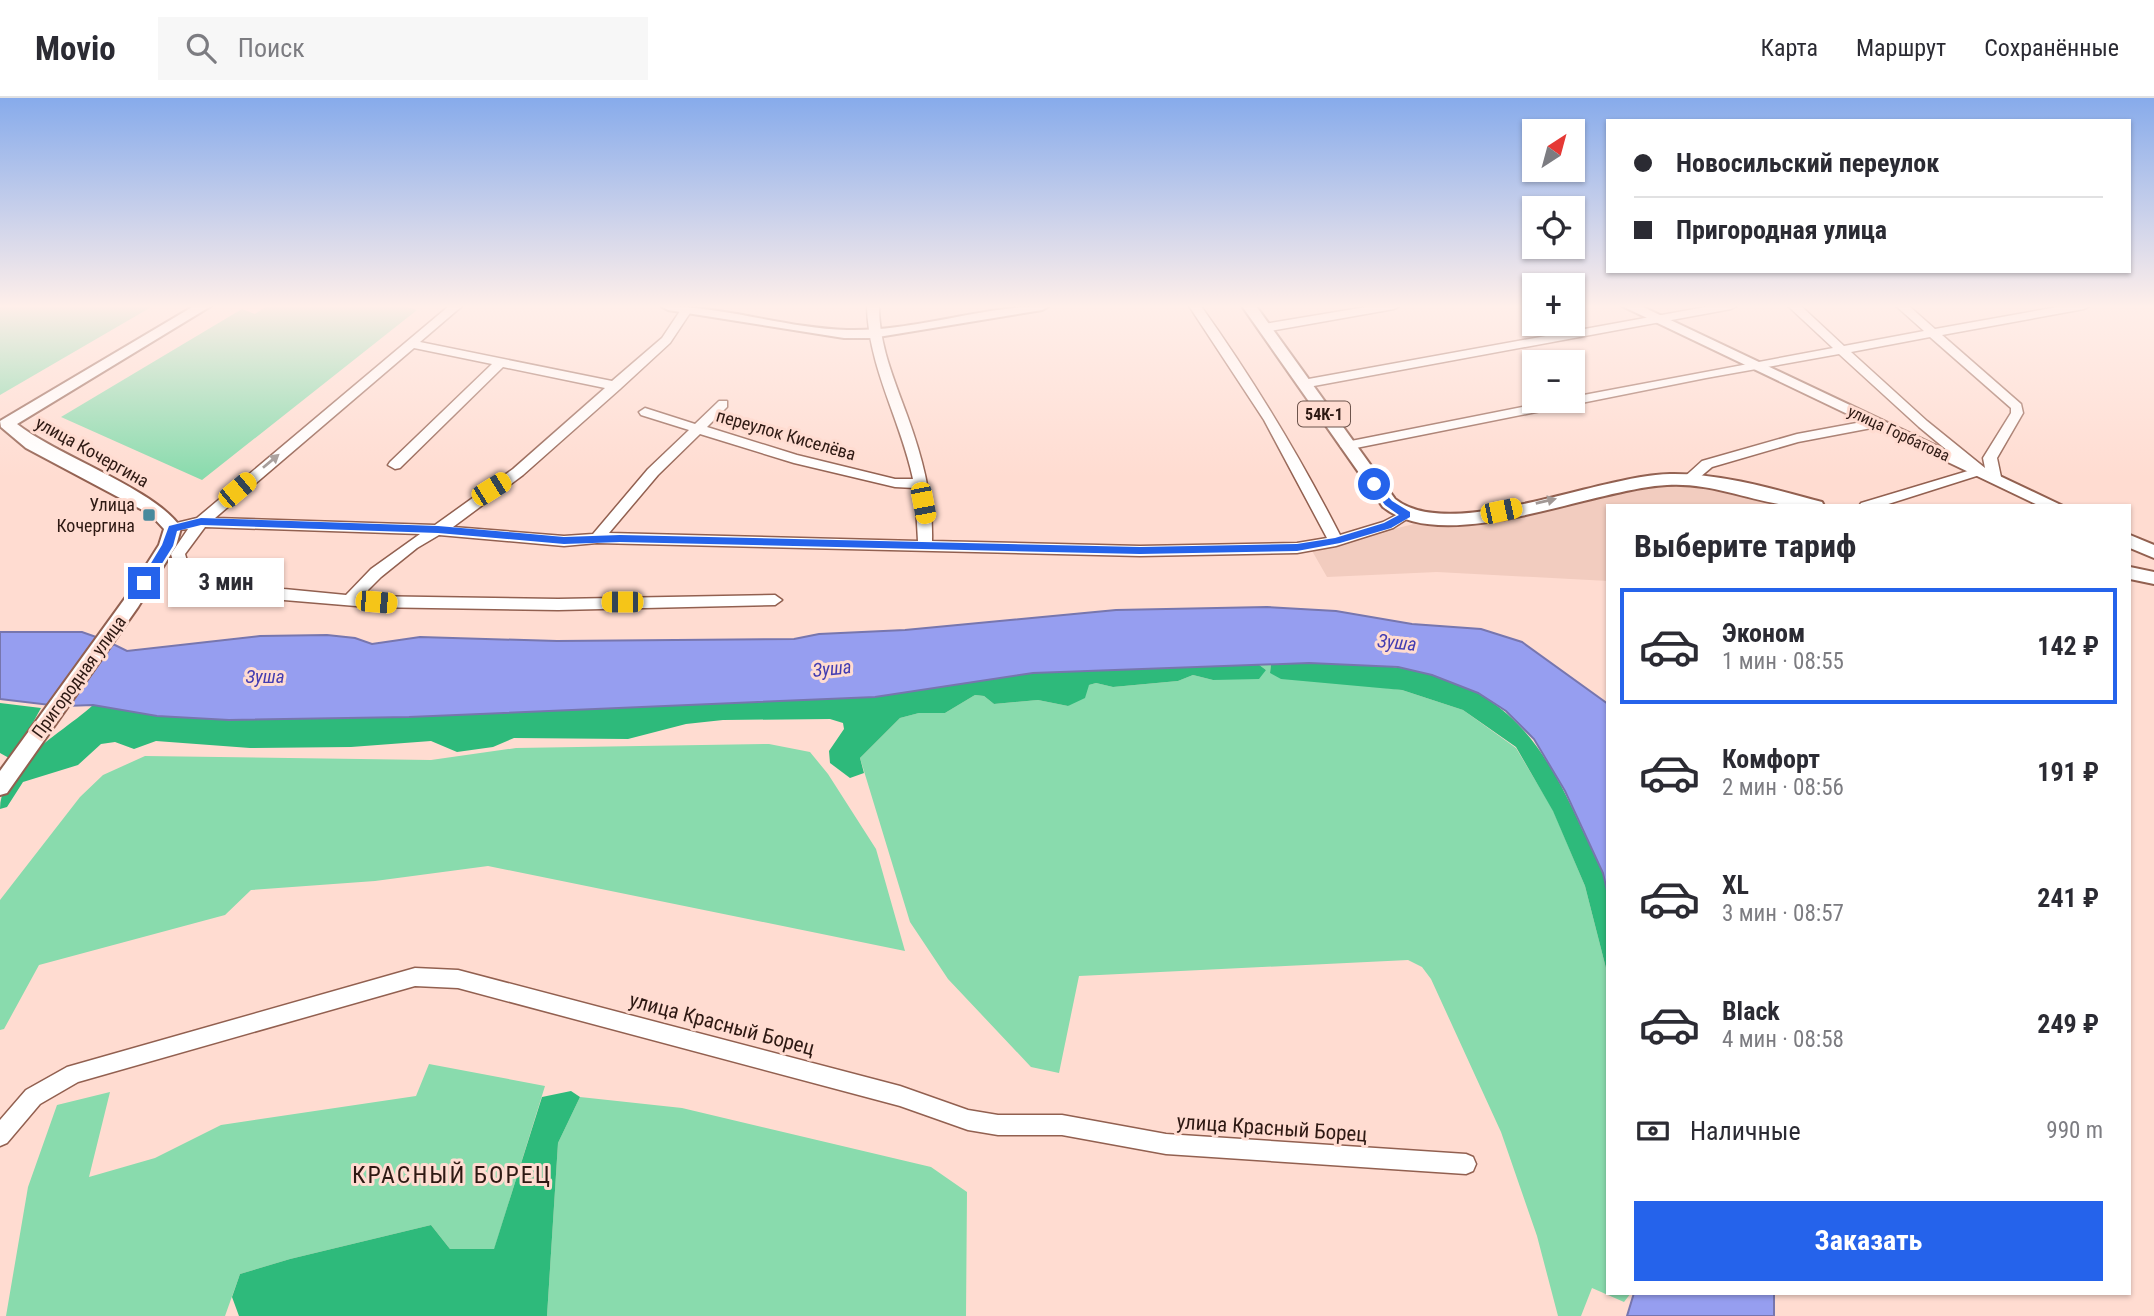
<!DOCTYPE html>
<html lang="ru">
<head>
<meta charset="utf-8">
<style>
  :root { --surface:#fff; --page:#f7f7f7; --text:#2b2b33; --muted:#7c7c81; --line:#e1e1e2; --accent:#2563eb }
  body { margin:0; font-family:"Roboto Condensed",sans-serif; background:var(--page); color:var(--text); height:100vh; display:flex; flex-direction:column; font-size:26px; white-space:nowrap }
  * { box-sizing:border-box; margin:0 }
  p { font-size:23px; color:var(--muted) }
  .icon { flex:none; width:38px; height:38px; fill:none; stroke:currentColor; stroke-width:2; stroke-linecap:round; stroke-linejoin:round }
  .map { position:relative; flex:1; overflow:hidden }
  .side { position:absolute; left:1606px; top:406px; width:525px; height:791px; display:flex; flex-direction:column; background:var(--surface); border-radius:0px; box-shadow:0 2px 5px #0004 }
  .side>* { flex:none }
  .guide { position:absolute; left:1606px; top:21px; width:525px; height:154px; border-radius:0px; box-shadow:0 2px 5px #0004; display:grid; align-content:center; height:154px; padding:0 28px; background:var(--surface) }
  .needle { width:46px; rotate:36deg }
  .controls { position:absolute; left:1522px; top:21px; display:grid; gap:14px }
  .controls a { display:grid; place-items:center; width:63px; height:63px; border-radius:0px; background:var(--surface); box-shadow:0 2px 5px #0004; font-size:35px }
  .end { position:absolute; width:32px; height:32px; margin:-16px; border:9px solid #2563eb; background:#fff; box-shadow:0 0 0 4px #fff }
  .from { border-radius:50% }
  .bubble { position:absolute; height:49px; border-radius:0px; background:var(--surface); box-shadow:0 2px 5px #0004; font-size:23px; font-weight:700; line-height:49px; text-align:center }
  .car { position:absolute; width:21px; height:42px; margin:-21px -10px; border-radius:9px; box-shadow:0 0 5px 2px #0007; background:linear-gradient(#f5c518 24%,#345 0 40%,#f5c518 0 76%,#345 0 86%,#f5c518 0) }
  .guide b { display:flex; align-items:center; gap:24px; height:66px; font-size:26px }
  .guide b+b { border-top:2px solid var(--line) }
  .guide i { width:18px; height:18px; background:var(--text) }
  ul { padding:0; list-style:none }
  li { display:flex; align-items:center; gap:21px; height:116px; margin:0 14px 10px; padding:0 14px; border:4px solid transparent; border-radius:0px }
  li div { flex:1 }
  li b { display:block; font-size:26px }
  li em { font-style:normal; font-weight:700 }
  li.selected { border-color:var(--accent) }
  li>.icon { width:63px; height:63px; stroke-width:1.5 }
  h2 { padding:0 28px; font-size:32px; line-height:84px }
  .pay { display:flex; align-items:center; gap:18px; height:77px; padding:0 28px; font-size:26px }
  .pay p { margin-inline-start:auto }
  .primary-button { display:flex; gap:14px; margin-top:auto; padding:14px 28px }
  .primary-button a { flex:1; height:80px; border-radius:0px; background:var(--accent); color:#fff; font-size:28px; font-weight:700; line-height:80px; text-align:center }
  header { display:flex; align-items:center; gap:42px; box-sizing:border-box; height:98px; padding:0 35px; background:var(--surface); border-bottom:2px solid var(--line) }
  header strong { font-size:33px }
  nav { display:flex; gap:38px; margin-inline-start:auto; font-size:24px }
  .search { width:490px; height:63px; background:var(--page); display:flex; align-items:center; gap:18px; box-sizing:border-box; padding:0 24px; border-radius:0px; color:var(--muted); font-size:26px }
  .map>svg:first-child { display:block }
  .built { fill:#f2ccbf }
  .green { fill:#89dbad }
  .forest { fill:#2eba7b }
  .water { fill:#969ef0; stroke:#7776ae; stroke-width:2 }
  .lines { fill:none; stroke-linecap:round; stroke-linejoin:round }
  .minor-casing { stroke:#926050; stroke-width:3 }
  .major-casing { stroke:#926050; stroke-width:4 }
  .minor { fill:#fff; fill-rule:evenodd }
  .major { fill:#fff; fill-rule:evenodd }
  .oneway { fill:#a19895 }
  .route { fill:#2563eb }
  .poi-dot { fill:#48899c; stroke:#ffdcd1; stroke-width:2.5 }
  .labels { text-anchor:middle; stroke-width:6; stroke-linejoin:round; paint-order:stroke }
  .shield { fill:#ffdcd1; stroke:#6d544c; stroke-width:2 }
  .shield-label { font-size:16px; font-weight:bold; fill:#2e1913 }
  .far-street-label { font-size:16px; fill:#2e1913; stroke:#ffdcd1 }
  .street-label { font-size:18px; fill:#2e1913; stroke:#ffdcd1 }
  .poi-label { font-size:18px; fill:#2e1913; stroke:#ffdcd1; text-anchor:end }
  .water-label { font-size:19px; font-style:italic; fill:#433cb1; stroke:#ffdcd1 }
  .near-street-label { font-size:21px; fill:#2e1913; stroke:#ffdcd1 }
  .near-quarter-label { font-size:24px; letter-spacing:2px; fill:#2e1913; stroke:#ffdcd1 }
</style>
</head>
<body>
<header>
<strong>Movio</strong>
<div class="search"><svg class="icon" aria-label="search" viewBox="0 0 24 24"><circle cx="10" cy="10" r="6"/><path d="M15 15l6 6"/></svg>Поиск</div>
<nav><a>Карта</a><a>Маршрут</a><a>Сохранённые</a></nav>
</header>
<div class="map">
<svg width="2154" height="1218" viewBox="0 0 2154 1218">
  <rect width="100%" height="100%" fill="#ffdcd1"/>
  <!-- built -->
  <path class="built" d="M 1671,385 L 1699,387 L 1793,408 L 1608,408 L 1608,483 L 1437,474 L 1327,479 L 1311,451 L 1414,426 L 1440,429 L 1471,426 L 1634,390 Z"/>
  <!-- green -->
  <path class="green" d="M 0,208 L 153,208 L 0,297 Z
    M 267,208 L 403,208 L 417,212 L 202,382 L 61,319 L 242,211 L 255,216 Z
    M 1258,566 L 1271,566 L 1270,575 L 1402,592 L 1463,612 L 1516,650 L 1553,712 L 1585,788 L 1608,878 L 1608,1195 L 1631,1195 L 1624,1204 L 1592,1190 L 1581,1218 L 1558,1218 L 1537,1138 L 1501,1034 L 1431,881 L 1422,869 L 1408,862 L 1079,878 L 1059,975 L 1031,969 L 948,881 L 910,824 L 860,660 L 900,620 L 919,615 L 945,615 L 975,597 L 984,598 L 994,606 L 1038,602 L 1068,608 L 1089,587 L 1096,585 L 1113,589 L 1178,583 L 1193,577 L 1213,582 L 1266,572 Z
    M 769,646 L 810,654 L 828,676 L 876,751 L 905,853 L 488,768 L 375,783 L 251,792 L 225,817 L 39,867 L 4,931 L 0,932 L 0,802 L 80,699 L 103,677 L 145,658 L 431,662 L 516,650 Z
    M 429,966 L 545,988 L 494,1152 L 450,1151 L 431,1127 L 290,1161 L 240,1176 L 225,1218 L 6,1218 L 28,1089 L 57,1007 L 110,994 L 89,1079 L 155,1060 L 221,1027 L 416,998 Z
    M 580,999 L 682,1010 L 931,1069 L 967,1094 L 966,1218 L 547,1218 L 558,1045 Z"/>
  <!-- forest -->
  <path class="forest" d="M 1309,565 C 1349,567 1391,565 1430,576 C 1516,599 1549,658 1583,733 C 1593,754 1606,775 1608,798 C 1611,823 1608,852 1608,878 L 1585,788 L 1553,713 L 1516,649 L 1463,612 L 1402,592 L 1281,581 L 1270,575 L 1271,566 Z
    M 1258,566 L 1266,572 L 1259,581 L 1213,582 L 1193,577 L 1178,583 L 1113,589 L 1096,585 L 1089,587 L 1085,600 L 1068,608 L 1038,602 L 994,606 L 984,598 L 975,597 L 945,615 L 919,615 L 900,620 L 860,660 L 864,675 L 850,680 L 830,665 L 829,653 L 844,631 L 843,625 L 830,621 L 723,622 L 686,626 L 628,641 L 514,640 L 493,649 L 457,654 L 431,643 L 351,649 L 250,650 L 156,643 L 134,651 L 115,644 L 101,646 L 78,667 L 23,684 L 7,709 L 0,711 C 0,667 64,634 93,607 L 157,618 L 229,622 L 409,619 L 875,599 L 1033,575 Z
    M 0,605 L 41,610 L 20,648 L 9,660 L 0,655 Z
    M 571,993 L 580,999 L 558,1045 L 547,1218 L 239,1218 L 232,1199 L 240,1176 L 290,1161 L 431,1127 L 450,1151 L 494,1151 L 542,999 Z"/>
  <!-- water -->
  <path class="water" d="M 1267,509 L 1336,513 L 1412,526 L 1481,531 L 1522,544 L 1608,606 L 1608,797 L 1603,775 L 1565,693 L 1534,641 L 1506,613 L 1478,595 L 1432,577 L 1398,569 L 1309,565 L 1033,575 L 875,599 L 409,619 L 229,622 L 157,618 L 93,607 L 67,608 L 111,545 L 127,553 L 260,538 L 327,537 L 355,540 L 372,546 L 420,539 L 557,543 L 794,541 L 819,536 L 905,532 L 1116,512 Z
    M 0,534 L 82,534 L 99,540 L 50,607 L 0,601 Z
    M 1634,1195 L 1774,1195 L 1774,1218 L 1627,1218 Z"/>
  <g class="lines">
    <!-- minor casing -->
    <g class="minor-casing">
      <path id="minor" d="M 449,208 L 462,208 L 420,244 L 612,283 L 662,240 L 682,210 L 692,212 L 670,245 L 620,291 L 523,377 L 453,429 L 564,438 L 593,436 L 648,371 L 689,332 L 641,317 L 639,314 L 645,310 L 695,326 L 719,303 L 727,303 L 727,309 L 707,329 L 797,357 L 895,381 L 913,381 C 901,323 868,269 867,208 L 879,208 C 879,247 894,281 907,317 C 922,358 933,399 932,443 L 1140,448 L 1297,445 L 1327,440 L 1264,322 L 1189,208 L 1201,208 C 1253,281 1299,357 1340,437 L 1383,424 L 1406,412 L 1413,417 L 1393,430 L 1336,448 L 1297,455 L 1140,458 L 597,445 L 564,448 L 439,437 L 417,450 L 381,479 L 362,498 L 558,501 L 775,497 L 782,502 L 775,507 L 558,512 L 368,509 L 284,502 L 218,490 L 175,470 L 171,456 L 188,431 L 168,433 L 166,430 L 168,427 L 197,420 ZM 414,250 L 492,266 L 390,364 L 388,367 L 395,371 L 400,370 L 503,269 L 605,290 L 513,371 L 435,427 L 215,420 ZM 700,336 L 794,365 L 895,389 L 915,390 L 918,443 L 609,435 L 658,377 ZM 205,429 L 420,436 L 371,471 L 346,497 L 284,491 L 222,480 L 187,463 L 185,456 Z
        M 1372,208 L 1400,208 L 1394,211 L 1264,234 L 1258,230 L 1264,226 Z
        M 1711,208 L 1737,208 L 1731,211 L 1303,290 L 1297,286 L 1303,282 Z
        M 1788,208 L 1801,208 L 1844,248 L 1924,233 L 1896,208 L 1909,208 L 1935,231 L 2063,208 L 2090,208 L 2084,211 L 1942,237 L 2021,306 L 2023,315 L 1997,360 L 2001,379 L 1999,382 L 1989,382 L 1986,375 L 1882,408 L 1859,408 L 1861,405 L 1971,372 L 1919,329 L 1839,256 L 1706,280 L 1346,352 L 1340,348 L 1346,344 L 1553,303 L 1573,303 L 1573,299 L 1833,250 ZM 1930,239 L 2011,310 L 2011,315 L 1983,360 L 1985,370 L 1927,323 L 1851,254 Z
        M 1878,321 L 1882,322 L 1882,328 L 1798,344 L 1712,369 L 1693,385 L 1683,385 L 1681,382 L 1702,363 L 1797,336 Z
        M 415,870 L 458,872 L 900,988 L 968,1012 L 998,1017 L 1062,1017 L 1166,1036 L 1466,1056 L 1473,1059 L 1476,1066 L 1473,1073 L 1466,1076 L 1166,1056 L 1062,1037 L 998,1037 L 968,1032 L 900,1008 L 458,890 L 415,888 L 78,984 L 40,1006 L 7,1045 L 0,1048 L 0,1022 L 26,992 L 67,969 Z"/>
    </g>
    <!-- major casing -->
    <g class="major-casing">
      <path id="major" d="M 194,208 L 211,208 L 17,326 C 58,358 157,392 181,430 L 176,448 L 138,509 L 7,695 L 0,697 L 0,673 L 126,499 L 159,447 L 164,431 L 150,416 L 26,350 L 1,329 L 0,323 Z
        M 661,208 C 724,208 785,230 847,232 C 915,234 981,208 1049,208 L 1042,212 L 872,240 L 844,240 L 668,212 Z
        M 1242,208 L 1256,208 L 1395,401 C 1450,445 1599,377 1670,376 C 1720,375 1774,391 1822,404 L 1824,408 C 1814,408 1803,409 1792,408 C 1750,403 1710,384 1667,387 C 1591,391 1445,459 1383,409 Z
        M 1622,208 L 1641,208 L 2063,408 L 2040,408 Z
        M 2130,437 L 2154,447 L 2154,460 L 2130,450 Z
        M 2130,469 L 2154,474 L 2154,486 L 2130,481 Z"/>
    </g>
    <!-- minor -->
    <use href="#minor" class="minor"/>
    <!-- major -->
    <use href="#major" class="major"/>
  </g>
  <!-- one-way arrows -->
  <defs><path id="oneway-solid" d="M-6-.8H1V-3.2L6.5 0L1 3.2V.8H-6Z" transform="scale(1.75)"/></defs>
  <g class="oneway">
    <use href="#oneway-solid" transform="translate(271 363) rotate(-40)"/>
    <use href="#oneway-solid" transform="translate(1546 403) rotate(-13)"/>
  </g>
  <!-- sky -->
  <linearGradient id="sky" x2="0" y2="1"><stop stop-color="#87abeb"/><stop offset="0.55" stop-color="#ffefea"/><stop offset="1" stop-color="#ffefea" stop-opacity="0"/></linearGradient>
  <rect width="2154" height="379" fill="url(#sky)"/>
  <!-- route -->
  <path class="route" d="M 1374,383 L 1392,403 L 1410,414 L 1410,419 L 1391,430 L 1340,445 L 1297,453 L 1140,456 L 620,444 L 564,446 L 438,435 L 201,427 L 177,433 L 173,448 L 148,488 L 139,485 L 162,447 L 169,428 L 201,420 L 438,428 L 564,439 L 620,437 L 1140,449 L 1297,446 L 1335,440 L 1384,425 L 1399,417 L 1385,407 L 1371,388 Z"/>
  <!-- markers -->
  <rect class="poi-dot" x="142" y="410" width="14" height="14" rx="3.5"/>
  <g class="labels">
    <!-- shield labels -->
    <rect class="shield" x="1298" y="303.5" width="52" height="25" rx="5"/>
    <g class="shield-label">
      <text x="1324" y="322">54К-1</text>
    </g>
    <!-- far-street labels -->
    <g class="far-street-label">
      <text transform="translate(1899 335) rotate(25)" y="6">улица Горбатова</text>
    </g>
    <!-- street labels -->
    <g class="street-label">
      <text transform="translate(786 337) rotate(16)" y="6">переулок Киселёва</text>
      <text transform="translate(92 354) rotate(29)" y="6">улица Кочергина</text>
      <text transform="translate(79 579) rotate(-54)" y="6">Пригородная улица</text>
    </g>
    <!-- poi labels -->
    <g class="poi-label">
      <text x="135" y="413">Улица<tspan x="135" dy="21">Кочергина</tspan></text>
    </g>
    <!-- water labels -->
    <g class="water-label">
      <text transform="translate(1397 544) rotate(6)" y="7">Зуша</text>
      <text transform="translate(832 570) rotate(-6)" y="7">Зуша</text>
      <text x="265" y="585">Зуша</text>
    </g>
    <!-- near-street labels -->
    <g class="near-street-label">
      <text transform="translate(722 926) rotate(15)" y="7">улица Красный Борец</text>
      <text transform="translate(1272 1030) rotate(4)" y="7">улица Красный Борец</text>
    </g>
    <!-- near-quarter labels -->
    <g class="near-quarter-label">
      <text x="452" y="1085">КРАСНЫЙ БОРЕЦ</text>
    </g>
  </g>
</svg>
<div class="controls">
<a><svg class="needle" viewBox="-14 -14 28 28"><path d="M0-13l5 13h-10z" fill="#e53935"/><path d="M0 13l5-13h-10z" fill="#7c7c81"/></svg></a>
<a><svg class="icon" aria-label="locate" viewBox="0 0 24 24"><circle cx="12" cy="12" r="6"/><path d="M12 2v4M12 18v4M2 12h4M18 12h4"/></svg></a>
<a>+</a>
<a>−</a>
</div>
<i class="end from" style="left:1374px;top:386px"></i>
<i class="end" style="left:144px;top:485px"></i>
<div class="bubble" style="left:168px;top:460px;width:116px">3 мин</div>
<i class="car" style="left:491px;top:391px;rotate:58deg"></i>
<i class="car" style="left:237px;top:392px;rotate:50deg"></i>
<i class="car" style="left:923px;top:405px;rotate:169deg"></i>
<i class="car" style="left:1501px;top:413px;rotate:78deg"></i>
<i class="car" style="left:376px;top:504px;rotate:95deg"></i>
<i class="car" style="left:622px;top:504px;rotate:270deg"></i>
<div class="guide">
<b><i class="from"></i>Новосильский переулок</b>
<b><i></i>Пригородная улица</b>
</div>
<section class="side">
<h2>Выберите тариф</h2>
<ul>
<li class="selected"><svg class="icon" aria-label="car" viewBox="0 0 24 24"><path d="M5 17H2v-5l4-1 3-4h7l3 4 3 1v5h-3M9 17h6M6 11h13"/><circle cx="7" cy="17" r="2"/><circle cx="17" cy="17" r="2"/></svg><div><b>Эконом</b><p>1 мин · 08:55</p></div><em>142 ₽</em></li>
<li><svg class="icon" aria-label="car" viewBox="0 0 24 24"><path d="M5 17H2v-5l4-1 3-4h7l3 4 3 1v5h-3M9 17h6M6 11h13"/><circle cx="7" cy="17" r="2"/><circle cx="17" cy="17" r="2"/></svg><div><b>Комфорт</b><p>2 мин · 08:56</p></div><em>191 ₽</em></li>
<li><svg class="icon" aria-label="car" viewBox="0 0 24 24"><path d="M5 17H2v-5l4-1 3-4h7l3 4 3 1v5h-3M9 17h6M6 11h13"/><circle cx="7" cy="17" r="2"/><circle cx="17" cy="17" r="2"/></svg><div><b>XL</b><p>3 мин · 08:57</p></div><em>241 ₽</em></li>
<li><svg class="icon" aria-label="car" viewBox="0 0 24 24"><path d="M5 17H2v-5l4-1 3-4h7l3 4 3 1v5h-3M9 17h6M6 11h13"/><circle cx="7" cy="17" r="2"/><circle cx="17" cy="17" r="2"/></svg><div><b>Black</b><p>4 мин · 08:58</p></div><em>249 ₽</em></li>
</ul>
<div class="pay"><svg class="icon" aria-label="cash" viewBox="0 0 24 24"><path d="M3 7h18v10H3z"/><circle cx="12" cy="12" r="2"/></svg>Наличные<p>990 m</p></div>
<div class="primary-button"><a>Заказать</a></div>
</section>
</div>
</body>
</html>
